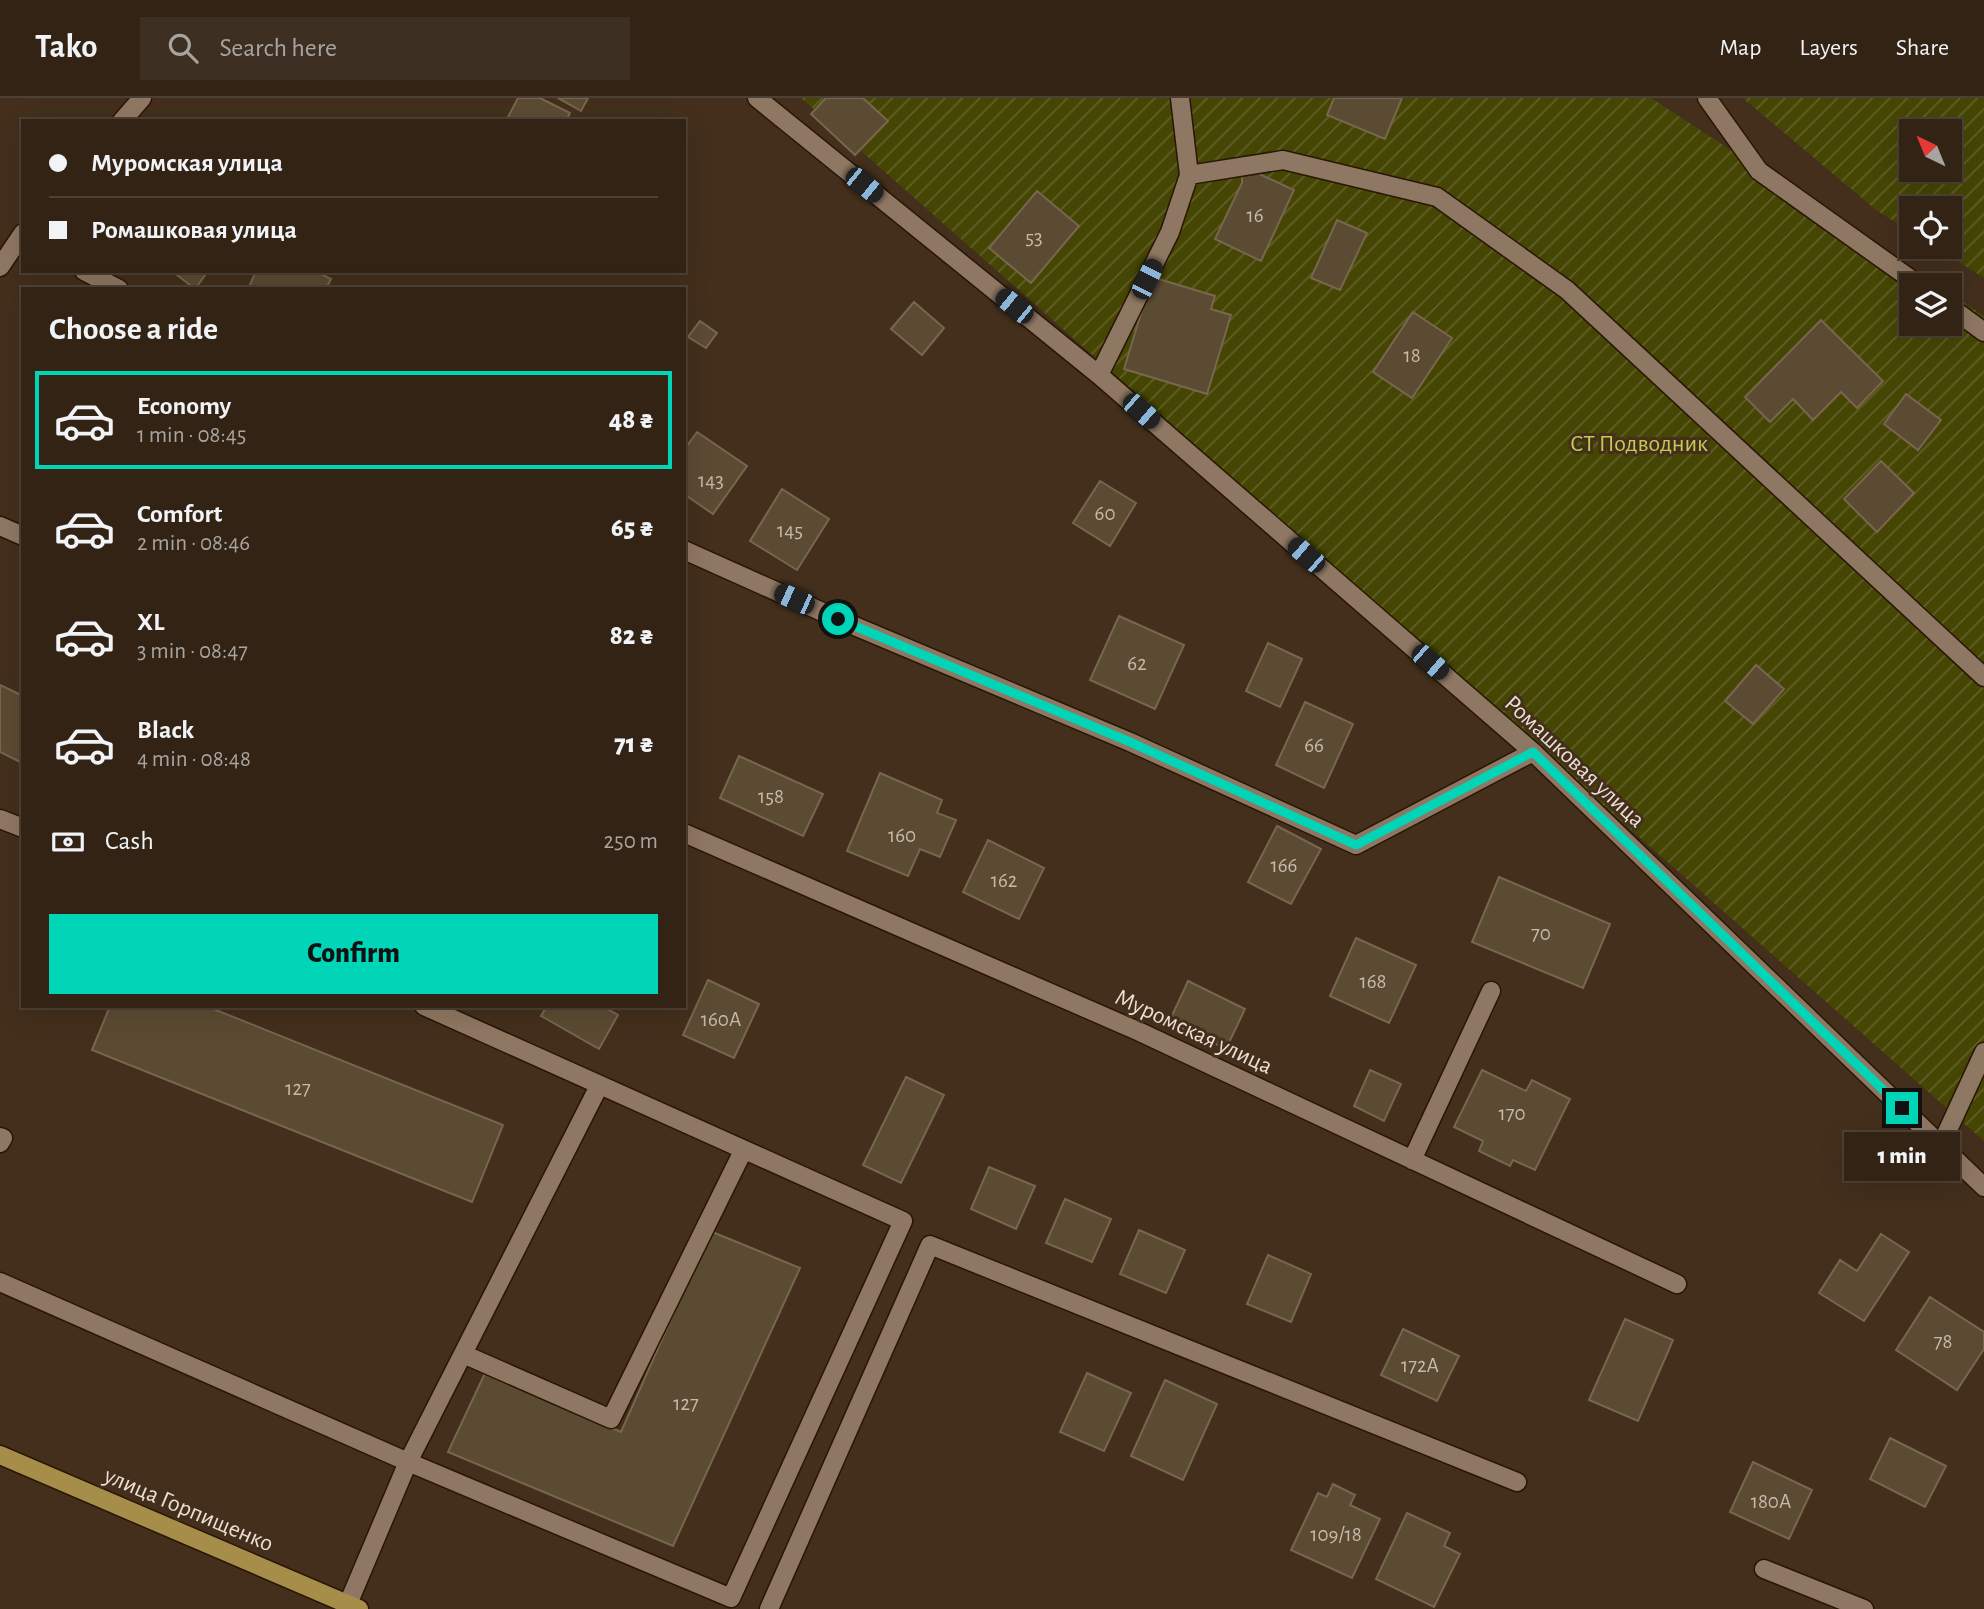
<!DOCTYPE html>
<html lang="en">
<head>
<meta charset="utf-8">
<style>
  :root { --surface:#322315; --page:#3d2f22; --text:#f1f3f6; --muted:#a8a4a0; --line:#4d4034; --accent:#00d5b7 }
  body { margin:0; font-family:"Alegreya Sans",sans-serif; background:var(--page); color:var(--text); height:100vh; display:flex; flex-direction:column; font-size:26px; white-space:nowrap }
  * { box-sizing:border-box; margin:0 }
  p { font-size:23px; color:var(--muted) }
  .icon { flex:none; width:38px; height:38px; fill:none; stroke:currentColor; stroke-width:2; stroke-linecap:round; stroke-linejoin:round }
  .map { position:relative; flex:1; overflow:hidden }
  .sheet { position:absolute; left:21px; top:189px; width:665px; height:721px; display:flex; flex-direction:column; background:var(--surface); border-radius:0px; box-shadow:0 7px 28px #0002,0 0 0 2px var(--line) }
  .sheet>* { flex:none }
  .top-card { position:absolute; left:21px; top:21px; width:665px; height:154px; border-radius:0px; box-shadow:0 7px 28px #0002,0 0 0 2px var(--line); display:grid; align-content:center; height:154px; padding:0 28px; background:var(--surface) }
  .needle { width:46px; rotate:317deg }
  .controls { position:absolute; left:1899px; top:21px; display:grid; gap:14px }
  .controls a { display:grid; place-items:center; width:63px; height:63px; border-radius:0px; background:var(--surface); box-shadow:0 7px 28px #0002,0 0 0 2px var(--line); font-size:35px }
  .end { position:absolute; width:32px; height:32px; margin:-16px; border:9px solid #00d5b7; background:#111; box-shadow:0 0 0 4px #111 }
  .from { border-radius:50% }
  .bubble { position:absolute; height:49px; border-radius:0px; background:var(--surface); box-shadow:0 7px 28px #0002,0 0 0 2px var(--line); font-size:23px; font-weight:800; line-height:49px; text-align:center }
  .car { position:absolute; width:21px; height:42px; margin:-21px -10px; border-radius:9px; box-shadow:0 0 5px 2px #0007; background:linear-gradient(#222 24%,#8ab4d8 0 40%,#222 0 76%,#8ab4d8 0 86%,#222 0) }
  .top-card b { display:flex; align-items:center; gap:24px; height:66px; font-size:26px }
  .top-card b+b { border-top:2px solid var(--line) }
  .top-card i { width:18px; height:18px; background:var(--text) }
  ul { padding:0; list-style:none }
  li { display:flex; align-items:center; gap:21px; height:98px; margin:0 14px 10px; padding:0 14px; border:4px solid transparent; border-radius:0px }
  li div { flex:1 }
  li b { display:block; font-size:26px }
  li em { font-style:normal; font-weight:800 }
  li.on { border-color:var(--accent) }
  li>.icon { width:63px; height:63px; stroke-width:1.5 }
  h2 { padding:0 28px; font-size:32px; line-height:84px }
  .pay { display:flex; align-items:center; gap:18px; height:77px; padding:0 28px; font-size:26px }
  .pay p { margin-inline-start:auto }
  .button { display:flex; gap:14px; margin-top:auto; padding:14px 28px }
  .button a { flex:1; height:80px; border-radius:0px; background:var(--accent); color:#111; font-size:28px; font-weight:800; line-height:80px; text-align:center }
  header { display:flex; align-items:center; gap:42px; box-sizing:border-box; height:98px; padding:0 35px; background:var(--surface); border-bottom:2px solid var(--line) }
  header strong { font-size:33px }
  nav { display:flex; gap:38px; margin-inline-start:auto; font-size:24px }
  .search { width:490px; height:63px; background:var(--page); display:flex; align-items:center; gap:18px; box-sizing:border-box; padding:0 24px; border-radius:0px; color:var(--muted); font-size:26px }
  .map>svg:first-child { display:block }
  .garden { fill:url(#garden-furrows); fill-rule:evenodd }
  .building { fill:#5c4b33; stroke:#78664e; stroke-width:2 }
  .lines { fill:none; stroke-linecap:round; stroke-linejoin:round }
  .minor-casing { stroke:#291604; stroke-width:21 }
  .major-casing { stroke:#291604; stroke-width:21 }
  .minor { stroke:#8f7863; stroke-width:18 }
  .major { stroke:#a68d4a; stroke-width:18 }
  .route { stroke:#00d5b7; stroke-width:9 }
  .labels { text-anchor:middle; stroke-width:6; stroke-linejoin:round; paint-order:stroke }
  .number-label { font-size:21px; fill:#c8baab }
  .park-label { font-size:24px; fill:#c5ca50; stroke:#432f1c }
  .street-label { font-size:24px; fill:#ecdfd3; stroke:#432f1c }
</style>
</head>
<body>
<header>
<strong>Tako</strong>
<div class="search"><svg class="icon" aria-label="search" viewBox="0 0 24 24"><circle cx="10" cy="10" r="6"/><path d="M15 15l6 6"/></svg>Search here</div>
<nav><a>Map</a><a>Layers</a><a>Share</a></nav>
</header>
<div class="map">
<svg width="1984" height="1511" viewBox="0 0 1984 1511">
  <defs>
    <pattern id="garden-furrows" width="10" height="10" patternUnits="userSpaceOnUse" patternTransform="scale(1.75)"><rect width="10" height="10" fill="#454604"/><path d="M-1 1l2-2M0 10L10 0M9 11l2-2" fill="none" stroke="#606028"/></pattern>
  </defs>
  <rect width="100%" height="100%" fill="#432f1c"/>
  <!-- garden -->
  <path class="garden" d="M 801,0 L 1651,0 L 1937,187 L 1911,187 L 1911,226 L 1950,226 L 1950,195 L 1984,218 L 1984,1043 Z
    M 1743,0 L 1984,0 L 1984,180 L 1935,149 L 1950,149 L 1950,110 L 1911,110 L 1911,134 L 1876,112 ZM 1911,33 L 1950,33 L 1950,72 L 1911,72 Z"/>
  <!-- building -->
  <path class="building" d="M 518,0 L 540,0 L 570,15 L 566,23 L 506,23 Z
    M 558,0 L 588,0 L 581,13 Z
    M 826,0 L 863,0 L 888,23 L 855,57 L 811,16 Z
    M 1334,0 L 1402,0 L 1385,41 L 1327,17 Z
    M 1242,68 L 1294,92 L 1261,163 L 1215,141 L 1242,85 Z
    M 1037,93 L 1079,128 L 1031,185 L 989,150 Z
    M 1337,122 L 1367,135 L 1340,192 L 1311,180 Z
    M 172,173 L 208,173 L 195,191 Z
    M 256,173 L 315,173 L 331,181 L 326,191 L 248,191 Z
    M 1152,179 L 1215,198 L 1211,211 L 1231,217 L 1207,296 L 1124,271 Z
    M 914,204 L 944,230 L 922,257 L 891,231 Z
    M 1413,214 L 1452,240 L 1412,300 L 1373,274 Z
    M 1821,222 L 1883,283 L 1857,310 L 1841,294 L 1813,322 L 1793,301 L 1770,324 L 1745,299 Z
    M 700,223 L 717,235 L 706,250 L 688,239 Z
    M 1906,296 L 1941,322 L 1918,352 L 1884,326 Z
    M 697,334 L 747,368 L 713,416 L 684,396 L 684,352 Z
    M 1881,363 L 1914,395 L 1877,434 L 1844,401 Z
    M 1100,383 L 1136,405 L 1110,448 L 1073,425 Z
    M 782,391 L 829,421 L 797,472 L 750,443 Z
    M 1119,518 L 1184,547 L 1155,611 L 1090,582 Z
    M 1268,545 L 1302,561 L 1280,609 L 1246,593 Z
    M 1756,567 L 1784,591 L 1753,626 L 1725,603 Z
    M 0,587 L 23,598 L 23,658 L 20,664 L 0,654 Z
    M 1305,604 L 1353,626 L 1324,690 L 1276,667 Z
    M 739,658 L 823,696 L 803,738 L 720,700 Z
    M 880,675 L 942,702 L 937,715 L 956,722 L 940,759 L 920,751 L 908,778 L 847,753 Z
    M 1277,728 L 1321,751 L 1291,806 L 1248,784 Z
    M 988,742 L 1044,770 L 1019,821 L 963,794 Z
    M 1499,779 L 1610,826 L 1583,890 L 1472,844 Z
    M 1356,840 L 1416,867 L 1389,925 L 1330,898 Z
    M 708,882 L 759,906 L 734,960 L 683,937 Z
    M 1188,883 L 1245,911 L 1226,951 L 1169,924 Z
    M 110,908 L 206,908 L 503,1027 L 472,1104 L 92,952 Z
    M 547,908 L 602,908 L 618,917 L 599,951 L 541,918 Z
    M 1370,972 L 1401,986 L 1384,1023 L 1354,1008 Z
    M 1482,972 L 1526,993 L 1532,982 L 1570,1001 L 1535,1072 L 1513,1062 L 1510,1068 L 1479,1053 L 1483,1043 L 1454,1029 Z
    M 906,979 L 944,997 L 901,1085 L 863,1067 Z
    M 989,1069 L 1035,1088 L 1016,1131 L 971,1111 Z
    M 1065,1101 L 1111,1121 L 1092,1164 L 1046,1145 Z
    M 1139,1132 L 1185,1152 L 1166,1195 L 1120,1176 Z
    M 710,1133 L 800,1170 L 673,1448 L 448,1354 L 485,1275 L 621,1334 Z
    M 1881,1136 L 1909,1154 L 1864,1223 L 1819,1195 L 1840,1162 L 1857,1173 Z
    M 1268,1157 L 1311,1176 L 1291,1224 L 1247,1206 Z
    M 1930,1199 L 1984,1234 L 1984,1251 L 1957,1292 L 1896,1252 Z
    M 1625,1221 L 1673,1242 L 1638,1323 L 1589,1302 Z
    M 1403,1231 L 1459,1258 L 1437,1303 L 1381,1277 Z
    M 1087,1275 L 1131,1295 L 1104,1353 L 1060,1334 Z
    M 1165,1282 L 1217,1306 L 1183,1382 L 1131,1358 Z
    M 1890,1340 L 1946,1368 L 1925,1409 L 1870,1381 Z
    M 1753,1364 L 1812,1392 L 1789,1441 L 1730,1414 Z
    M 1333,1386 L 1355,1397 L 1350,1407 L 1380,1421 L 1352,1480 L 1291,1452 L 1318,1395 L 1327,1399 Z
    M 1407,1415 L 1450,1435 L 1444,1448 L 1460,1456 L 1434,1509 L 1376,1481 Z"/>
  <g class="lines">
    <!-- minor casing -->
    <g class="minor-casing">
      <path id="minor" d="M 757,0 L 1099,277 L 1533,654 L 1984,1089
        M 1707,0 L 1759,73 L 1919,187
        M 122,23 L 142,0
        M 1189,77 L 1283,62 L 1437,99 L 1567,192 L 1984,579
        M 0,169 L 23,135
        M 84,173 L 119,191
        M 1950,209 L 1984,234
        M 1099,277 L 1170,134 L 1189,77 L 1180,0
        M 0,428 L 23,438
        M 684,452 L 838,521 L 1130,644 L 1356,747 L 1533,654
        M 0,721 L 23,730
        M 684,735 L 1140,934 L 1677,1186
        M 424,908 L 903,1123 L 731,1500 L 408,1364 L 599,988
        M 0,1039 L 3,1040 L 0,1045
        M 1941,1047 L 1984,954
        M 1412,1062 L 1491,893
        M 0,1184 L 408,1364 L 348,1506
        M 463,1256 L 611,1321 L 743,1053
        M 1764,1471 L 1864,1511
        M 769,1511 L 930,1147 L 1517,1384"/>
    </g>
    <!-- major casing -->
    <g class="major-casing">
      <path id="major" d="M 0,1357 L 359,1511"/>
    </g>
    <!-- minor -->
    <use href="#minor" class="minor"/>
    <!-- major -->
    <use href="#major" class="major"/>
  </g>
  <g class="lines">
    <!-- route -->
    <path class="route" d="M 838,521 L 1130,644 L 1356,747 L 1533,654 L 1902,1010"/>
  </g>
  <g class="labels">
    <!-- number labels -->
    <g class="number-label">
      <text x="1255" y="124">16</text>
      <text x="1034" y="146">53</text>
      <text x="1412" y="264">18</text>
      <text x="711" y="389">143</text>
      <text x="1105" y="422">60</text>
      <text x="790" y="439">145</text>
      <text x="1137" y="572">62</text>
      <text x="1314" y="654">66</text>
      <text x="771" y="705">158</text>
      <text x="902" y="744">160</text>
      <text x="1284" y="774">166</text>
      <text x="1004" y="789">162</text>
      <text x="1541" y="842">70</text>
      <text x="1373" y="890">168</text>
      <text x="721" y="928">160А</text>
      <text x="298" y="997">127</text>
      <text x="1512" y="1022">170</text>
      <text x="1943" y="1250">78</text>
      <text x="1420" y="1274">172А</text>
      <text x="686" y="1312">127</text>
      <text x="1771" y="1410">180А</text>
      <text x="1336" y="1443">109/18</text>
    </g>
    <!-- park labels -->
    <g class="park-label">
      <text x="1639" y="353">СТ Подводник</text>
    </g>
    <!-- street labels -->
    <g class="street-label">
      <text transform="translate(1575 663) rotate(43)" y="8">Ромашковая улица</text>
      <text transform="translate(1194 933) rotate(25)" y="8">Муромская улица</text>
      <text transform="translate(189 1411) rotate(23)" y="8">улица Горпищенко</text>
    </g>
  </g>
</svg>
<div class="controls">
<a><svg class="needle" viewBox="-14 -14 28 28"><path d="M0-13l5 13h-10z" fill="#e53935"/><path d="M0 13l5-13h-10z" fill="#a8a4a0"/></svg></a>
<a><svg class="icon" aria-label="locate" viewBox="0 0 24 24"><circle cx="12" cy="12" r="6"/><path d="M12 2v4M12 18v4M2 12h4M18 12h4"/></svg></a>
<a><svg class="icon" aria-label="layers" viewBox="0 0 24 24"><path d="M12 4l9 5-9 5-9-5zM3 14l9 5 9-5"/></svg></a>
</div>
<i class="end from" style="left:838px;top:521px"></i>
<i class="end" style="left:1902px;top:1010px"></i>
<div class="bubble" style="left:1844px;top:1034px;width:116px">1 min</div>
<i class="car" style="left:864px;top:87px;rotate:129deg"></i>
<i class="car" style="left:1147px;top:181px;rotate:26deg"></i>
<i class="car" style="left:1014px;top:208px;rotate:309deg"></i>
<i class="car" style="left:1141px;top:313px;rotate:131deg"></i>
<i class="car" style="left:1306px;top:457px;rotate:311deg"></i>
<i class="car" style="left:794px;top:501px;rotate:294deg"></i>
<i class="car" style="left:1430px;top:564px;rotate:131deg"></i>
<div class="top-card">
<b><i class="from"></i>Муромская улица</b>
<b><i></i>Ромашковая улица</b>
</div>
<section class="sheet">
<h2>Choose a ride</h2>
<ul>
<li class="on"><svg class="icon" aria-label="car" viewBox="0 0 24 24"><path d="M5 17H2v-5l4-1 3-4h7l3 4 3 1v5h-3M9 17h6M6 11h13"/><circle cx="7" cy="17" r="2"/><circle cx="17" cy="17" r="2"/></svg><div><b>Economy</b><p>1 min · 08:45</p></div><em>48 ₴</em></li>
<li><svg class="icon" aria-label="car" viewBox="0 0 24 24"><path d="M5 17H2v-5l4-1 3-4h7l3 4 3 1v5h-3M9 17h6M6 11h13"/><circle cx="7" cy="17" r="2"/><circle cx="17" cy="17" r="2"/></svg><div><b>Comfort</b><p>2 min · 08:46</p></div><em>65 ₴</em></li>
<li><svg class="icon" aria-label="car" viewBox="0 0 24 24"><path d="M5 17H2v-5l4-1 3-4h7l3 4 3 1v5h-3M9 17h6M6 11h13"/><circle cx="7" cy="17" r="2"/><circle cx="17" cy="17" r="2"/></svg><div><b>XL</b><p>3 min · 08:47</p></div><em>82 ₴</em></li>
<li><svg class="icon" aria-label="car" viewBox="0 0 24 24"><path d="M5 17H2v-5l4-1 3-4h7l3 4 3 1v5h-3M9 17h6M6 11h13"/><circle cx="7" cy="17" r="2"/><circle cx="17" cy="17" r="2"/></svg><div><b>Black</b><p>4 min · 08:48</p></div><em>71 ₴</em></li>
</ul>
<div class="pay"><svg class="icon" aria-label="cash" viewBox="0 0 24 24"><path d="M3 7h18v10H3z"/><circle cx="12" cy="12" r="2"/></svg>Cash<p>250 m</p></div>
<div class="button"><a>Confirm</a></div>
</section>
</div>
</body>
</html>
